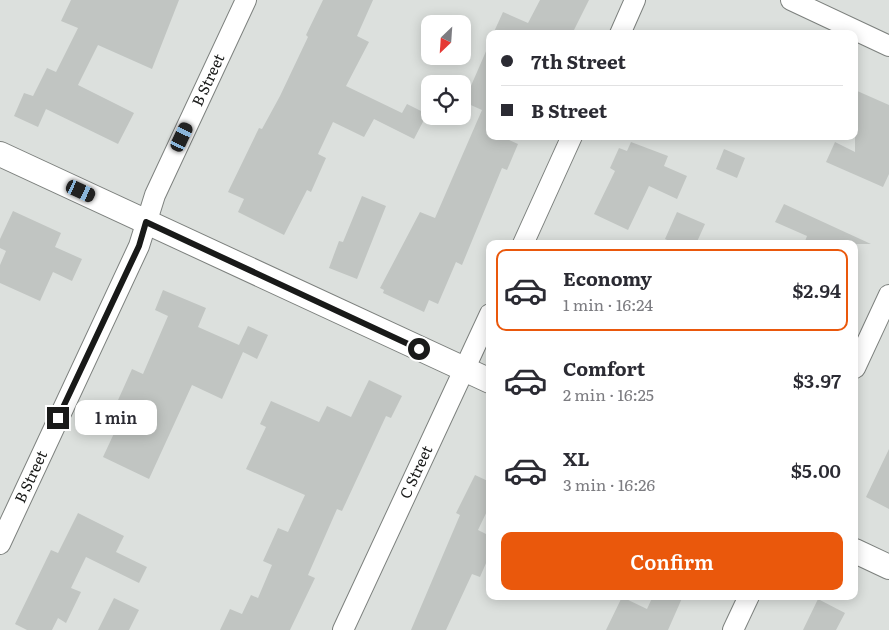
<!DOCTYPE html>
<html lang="en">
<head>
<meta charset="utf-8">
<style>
  :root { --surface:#fff; --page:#f7f7f7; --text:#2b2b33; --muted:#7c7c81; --line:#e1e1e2; --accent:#ea580c }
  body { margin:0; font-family:Literata,serif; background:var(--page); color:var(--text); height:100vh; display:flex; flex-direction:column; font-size:19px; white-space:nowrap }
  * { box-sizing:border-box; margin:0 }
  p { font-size:16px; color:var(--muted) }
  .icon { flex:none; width:28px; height:28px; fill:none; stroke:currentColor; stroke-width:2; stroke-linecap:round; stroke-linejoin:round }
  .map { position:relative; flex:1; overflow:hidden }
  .drawer { position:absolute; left:486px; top:240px; width:372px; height:360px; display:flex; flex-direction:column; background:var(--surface); border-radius:10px; box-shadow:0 2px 12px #0003 }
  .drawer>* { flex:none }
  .guide { position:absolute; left:486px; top:30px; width:372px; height:110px; border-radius:10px; box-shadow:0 2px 12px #0003; display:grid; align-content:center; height:110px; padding:0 15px; background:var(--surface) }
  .needle { width:32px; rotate:205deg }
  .tools { position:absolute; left:421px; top:15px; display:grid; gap:10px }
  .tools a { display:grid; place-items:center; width:50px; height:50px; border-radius:10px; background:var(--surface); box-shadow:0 2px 12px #0003; font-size:25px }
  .end { position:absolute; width:22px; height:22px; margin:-11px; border:6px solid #191a19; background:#fff; box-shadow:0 0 0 2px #fff }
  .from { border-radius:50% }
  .bubble { position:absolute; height:35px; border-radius:10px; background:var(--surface); box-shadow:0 2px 12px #0003; font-size:16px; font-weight:600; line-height:35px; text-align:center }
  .car { position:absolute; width:15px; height:30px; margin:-15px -8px; border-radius:6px; box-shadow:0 0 4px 1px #0007; background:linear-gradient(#222 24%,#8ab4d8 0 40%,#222 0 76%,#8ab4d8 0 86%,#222 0) }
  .guide b { display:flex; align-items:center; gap:18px; height:48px; font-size:19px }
  .guide b+b { border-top:1px solid var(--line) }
  .guide i { width:12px; height:12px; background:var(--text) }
  ul { padding:9px 0 0; list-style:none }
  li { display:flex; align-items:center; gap:15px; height:82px; margin:0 10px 8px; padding:0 5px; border:2px solid transparent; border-radius:10px }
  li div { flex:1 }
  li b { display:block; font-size:19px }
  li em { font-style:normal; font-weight:600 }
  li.on { border-color:var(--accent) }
  li>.icon { width:45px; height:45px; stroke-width:1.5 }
  .cta { display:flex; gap:10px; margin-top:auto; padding:10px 15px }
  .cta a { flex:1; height:58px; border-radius:10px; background:var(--accent); color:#fff; font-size:20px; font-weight:600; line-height:58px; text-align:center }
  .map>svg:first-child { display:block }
  .building { fill:#c1c5c2 }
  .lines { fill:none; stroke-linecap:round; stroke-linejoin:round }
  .minor-casing { stroke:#7d817e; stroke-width:22 }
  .tertiary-casing { stroke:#7d817e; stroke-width:26 }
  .minor { stroke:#fff; stroke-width:20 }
  .tertiary { stroke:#fff; stroke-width:24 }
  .route { stroke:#191a19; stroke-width:6 }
  .labels { text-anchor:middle; stroke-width:4.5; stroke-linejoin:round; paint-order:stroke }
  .street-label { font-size:15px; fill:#191a19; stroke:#dce0dd }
</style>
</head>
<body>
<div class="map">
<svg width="889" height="630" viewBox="0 0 889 630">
  <rect width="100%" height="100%" fill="#dce0dd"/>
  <!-- building -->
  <path class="building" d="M 71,0 L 179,0 L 152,69 L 98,45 L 78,85 L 134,113 L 118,144 L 46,109 L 38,127 L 14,116 L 24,93 L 33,96 L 47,68 L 56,72 L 78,28 L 61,21 Z
    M 323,0 L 373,0 L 357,36 L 369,42 L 346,86 L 402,113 L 407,104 L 427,114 L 414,139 L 374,119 L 364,137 L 333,122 L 318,154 L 326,158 L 311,192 L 307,190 L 284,235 L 238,212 L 244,199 L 228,192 L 259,128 L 262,129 L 280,96 L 308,37 L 306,35 Z
    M 540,0 L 589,0 L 572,34 L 493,34 L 503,12 L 528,23 Z
    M 490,42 L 490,136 L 500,136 L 518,144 L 507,170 L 502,168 L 462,265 L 456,262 L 438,304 L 429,300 L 424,312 L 383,293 L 384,290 L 380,288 L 420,212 L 435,218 L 482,110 L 464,102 Z
    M 855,90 L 889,105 L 889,174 L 883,187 L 826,162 L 835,142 L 855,152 Z
    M 631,142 L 668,156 L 664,166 L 687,176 L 677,199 L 649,186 L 628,230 L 594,214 L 615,171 L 610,168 L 619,148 L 627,151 Z
    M 724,149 L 745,158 L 737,178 L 716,169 Z
    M 362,196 L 386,206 L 357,279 L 329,268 L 339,241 L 343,242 Z
    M 784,204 L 871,244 L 804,244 L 807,236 L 775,222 Z
    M 13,211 L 61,233 L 55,247 L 82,259 L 72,281 L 53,272 L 40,301 L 0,283 L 0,265 L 6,251 L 0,248 L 0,239 Z
    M 677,212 L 705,224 L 696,244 L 676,244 L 665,239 Z
    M 163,290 L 206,308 L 198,327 L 239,345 L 248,326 L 268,335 L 257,359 L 243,352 L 222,399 L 192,385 L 149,479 L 103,457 L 123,414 L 114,409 L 132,369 L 143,374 L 168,316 L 155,310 Z
    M 369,380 L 402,396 L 391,418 L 386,416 L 342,511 L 337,509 L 308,575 L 315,578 L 290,630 L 220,630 L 230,609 L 242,614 L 251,595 L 258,598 L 272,565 L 263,561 L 278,528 L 288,532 L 305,495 L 246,469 L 266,427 L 260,424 L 271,401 L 319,422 L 327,406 L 351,417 Z
    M 889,449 L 889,509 L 866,497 Z
    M 475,475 L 490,482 L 490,505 L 478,530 L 490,536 L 490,554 L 480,577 L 472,574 L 446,630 L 411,630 L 460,515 L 456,513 Z
    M 78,513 L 124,536 L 116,552 L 147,567 L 139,583 L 86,557 L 71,588 L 81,592 L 66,623 L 58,618 L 52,630 L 27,630 L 15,624 L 51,550 L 58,553 Z
    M 653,596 L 683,596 L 668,630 L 606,630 L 622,597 L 647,609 Z
    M 114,598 L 139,610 L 129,630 L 98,630 Z
    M 818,599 L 845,613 L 836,630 L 803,630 Z"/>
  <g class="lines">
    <!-- minor casing -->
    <g class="minor-casing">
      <g id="minor">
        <path d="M 791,0 L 889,46"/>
        <path d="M 620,34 L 635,0"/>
        <path d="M 523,244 L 572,136"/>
        <path d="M 855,368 L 889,295"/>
        <path id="s1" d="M 0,544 L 139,246 L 155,195 L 246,0"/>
        <path id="s2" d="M 343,630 L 490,314"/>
        <path d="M 733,630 L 749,596"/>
      </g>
    </g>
    <!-- tertiary casing -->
    <g class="tertiary-casing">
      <path id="tertiary" d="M 0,154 L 490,381
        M 855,551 L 889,567"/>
    </g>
    <!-- minor -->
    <use href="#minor" class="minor"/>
    <!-- tertiary -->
    <use href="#tertiary" class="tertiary"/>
  </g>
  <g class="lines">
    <!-- route -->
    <path class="route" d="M 58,418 L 139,246 L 146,222 L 419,349"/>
  </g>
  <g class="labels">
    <!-- street labels -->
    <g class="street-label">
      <text dy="5" stroke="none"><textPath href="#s1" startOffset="509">B Street</textPath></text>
      <text dy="5" stroke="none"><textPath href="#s2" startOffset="174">C Street</textPath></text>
      <text dy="5" stroke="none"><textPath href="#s1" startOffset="74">B Street</textPath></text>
    </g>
  </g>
</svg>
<div class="tools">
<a><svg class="needle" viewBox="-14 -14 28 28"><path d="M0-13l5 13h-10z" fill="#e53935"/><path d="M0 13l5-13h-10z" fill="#7c7c81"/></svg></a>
<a><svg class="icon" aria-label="locate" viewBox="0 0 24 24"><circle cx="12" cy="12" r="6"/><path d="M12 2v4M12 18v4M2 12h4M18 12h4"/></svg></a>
</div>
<i class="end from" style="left:419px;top:349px"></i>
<i class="end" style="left:58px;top:418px"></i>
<div class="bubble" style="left:75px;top:400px;width:82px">1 min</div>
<i class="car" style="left:182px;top:137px;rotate:25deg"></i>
<i class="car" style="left:81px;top:191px;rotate:115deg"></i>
<div class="guide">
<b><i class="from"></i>7th Street</b>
<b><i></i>B Street</b>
</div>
<section class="drawer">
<ul>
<li class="on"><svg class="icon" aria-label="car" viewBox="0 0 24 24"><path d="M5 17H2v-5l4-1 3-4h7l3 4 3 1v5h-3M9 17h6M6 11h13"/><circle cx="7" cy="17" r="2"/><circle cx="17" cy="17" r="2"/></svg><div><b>Economy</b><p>1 min · 16:24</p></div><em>$2.94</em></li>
<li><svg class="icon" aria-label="car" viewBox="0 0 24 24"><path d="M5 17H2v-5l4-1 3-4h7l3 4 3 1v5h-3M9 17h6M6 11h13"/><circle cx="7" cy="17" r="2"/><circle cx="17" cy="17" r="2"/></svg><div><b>Comfort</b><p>2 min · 16:25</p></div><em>$3.97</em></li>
<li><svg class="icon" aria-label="car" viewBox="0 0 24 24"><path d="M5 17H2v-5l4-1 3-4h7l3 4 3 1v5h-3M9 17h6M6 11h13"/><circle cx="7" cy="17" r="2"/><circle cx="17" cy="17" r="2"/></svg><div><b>XL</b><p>3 min · 16:26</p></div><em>$5.00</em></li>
</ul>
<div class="cta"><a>Confirm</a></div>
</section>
</div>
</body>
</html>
